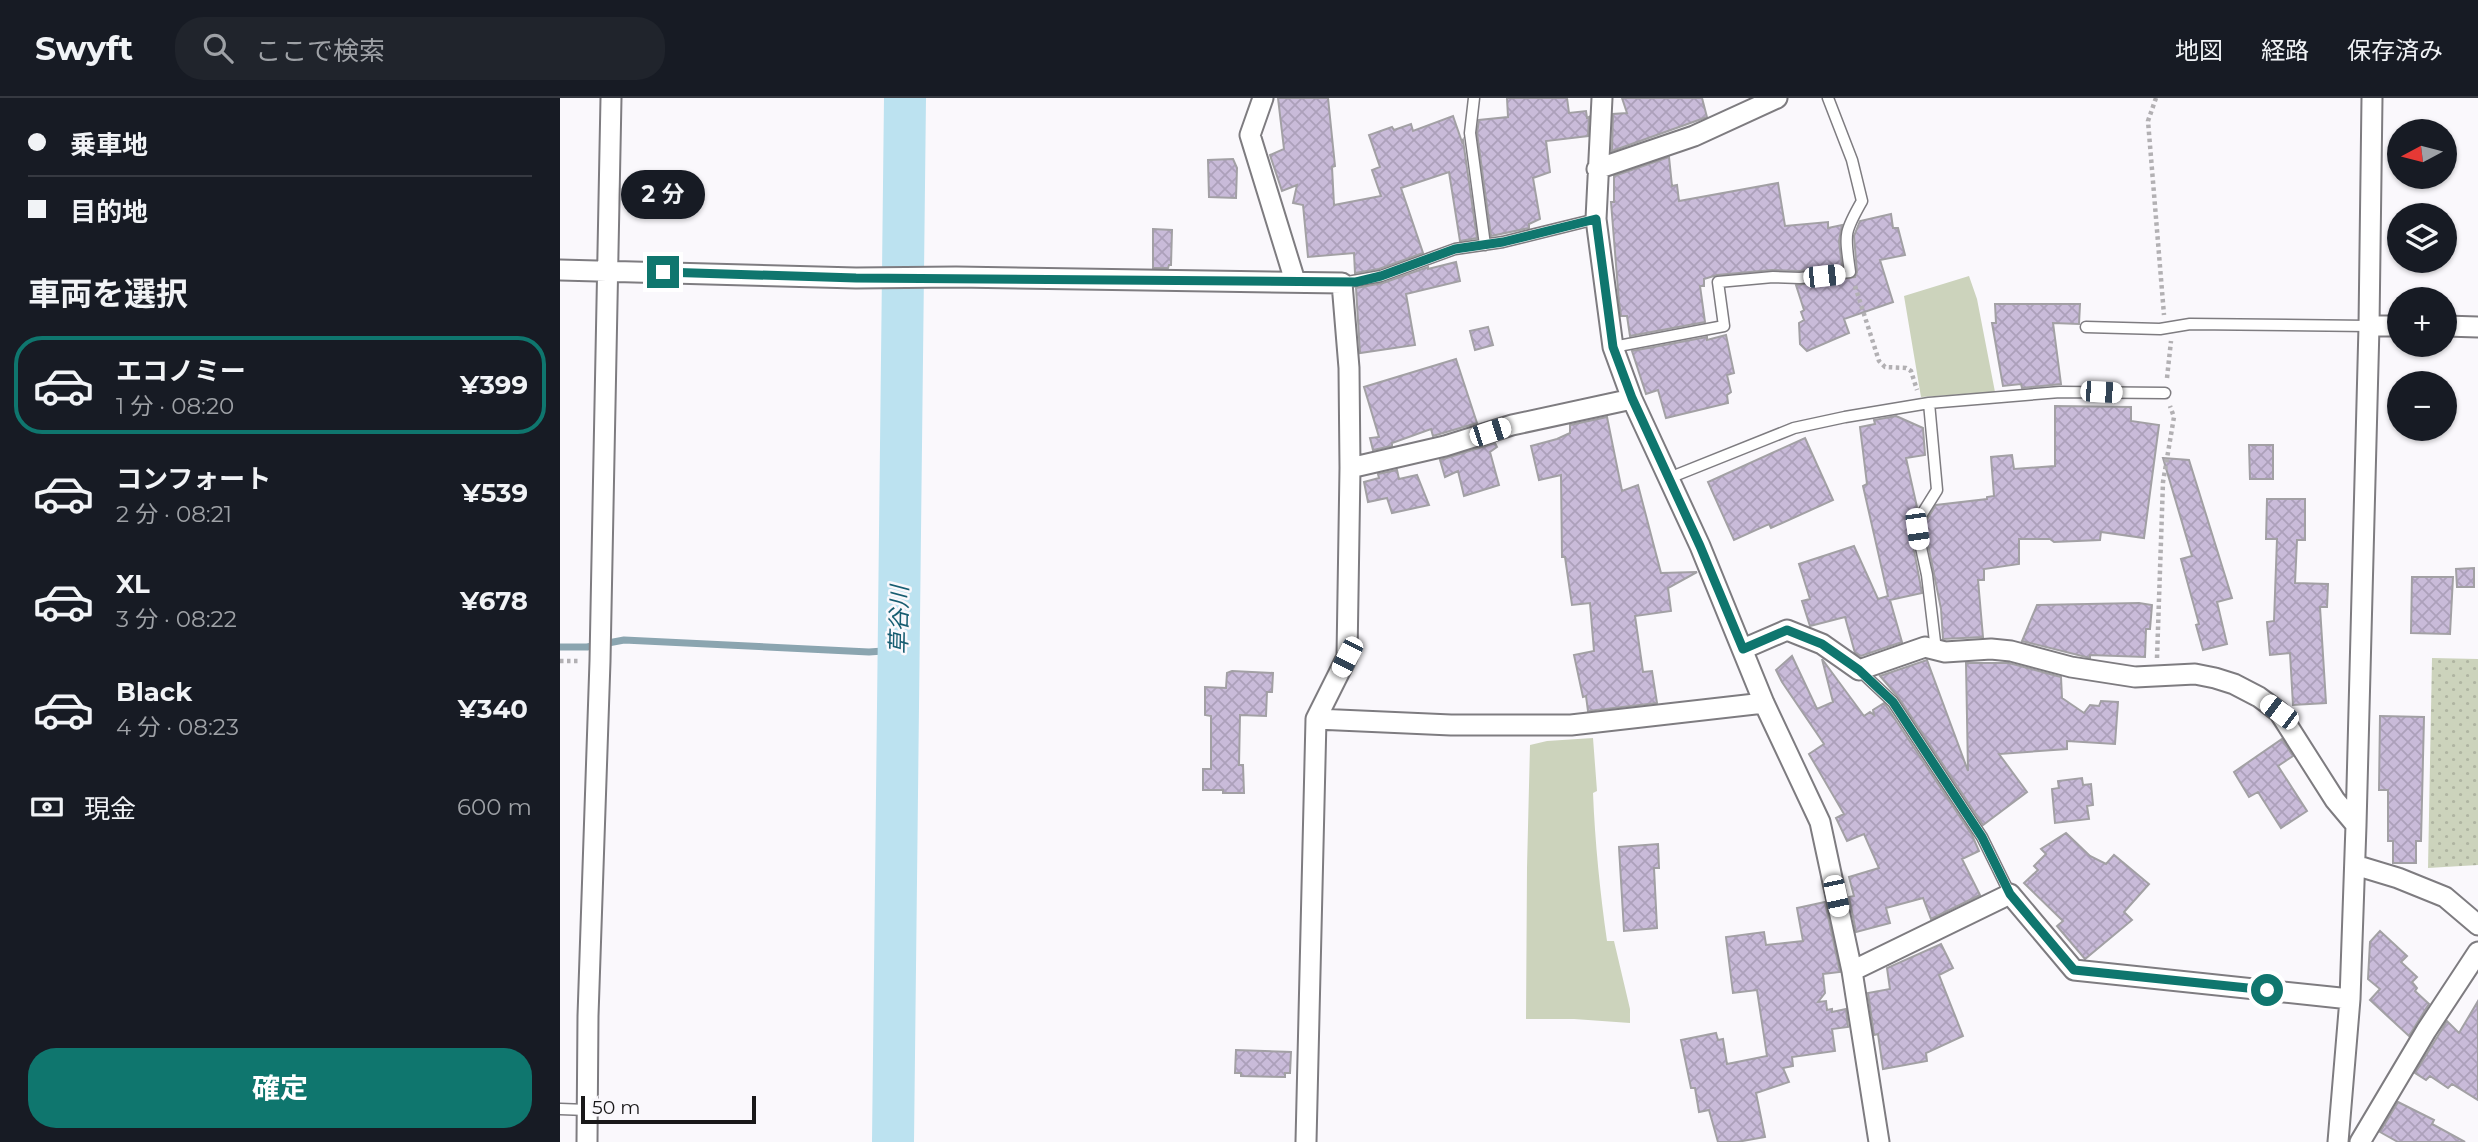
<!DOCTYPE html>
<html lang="ja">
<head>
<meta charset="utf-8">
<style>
  :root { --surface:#171b24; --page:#20242c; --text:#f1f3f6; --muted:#9ea1a6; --line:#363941; --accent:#0f766e }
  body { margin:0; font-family:Montserrat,"Noto Sans JP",sans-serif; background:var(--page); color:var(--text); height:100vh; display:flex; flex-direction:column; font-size:26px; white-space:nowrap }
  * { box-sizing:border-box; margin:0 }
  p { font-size:23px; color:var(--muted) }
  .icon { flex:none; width:38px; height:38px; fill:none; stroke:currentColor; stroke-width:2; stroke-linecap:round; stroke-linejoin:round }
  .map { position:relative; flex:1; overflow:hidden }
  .side { display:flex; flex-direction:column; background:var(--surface); width:560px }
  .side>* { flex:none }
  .guide { display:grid; align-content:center; height:154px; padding:0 28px; background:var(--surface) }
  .needle { width:46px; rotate:263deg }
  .controls { position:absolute; left:1827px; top:21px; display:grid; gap:14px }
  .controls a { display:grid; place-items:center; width:70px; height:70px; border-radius:50%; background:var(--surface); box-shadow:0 2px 5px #0004; font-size:35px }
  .scale { position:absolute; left:21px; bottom:18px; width:175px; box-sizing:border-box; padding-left:7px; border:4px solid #191819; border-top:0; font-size:19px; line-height:24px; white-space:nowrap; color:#191819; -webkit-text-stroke:5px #faf8fc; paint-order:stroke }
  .end { position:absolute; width:32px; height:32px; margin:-16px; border:9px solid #0f766e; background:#fff; box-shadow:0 0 0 4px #fff }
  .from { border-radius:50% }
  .bubble { position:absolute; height:49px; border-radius:24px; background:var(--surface); box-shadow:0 2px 5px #0004; font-size:23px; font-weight:700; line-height:49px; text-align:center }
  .car { position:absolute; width:21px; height:42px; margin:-21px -10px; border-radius:9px; box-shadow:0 0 5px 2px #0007; background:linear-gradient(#fff 24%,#345 0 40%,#fff 0 76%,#345 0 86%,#fff 0) }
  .guide b { display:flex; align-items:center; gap:24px; height:66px; font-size:26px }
  .guide b+b { border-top:2px solid var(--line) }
  .guide i { width:18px; height:18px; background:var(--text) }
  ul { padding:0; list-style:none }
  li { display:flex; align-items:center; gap:21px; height:98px; margin:0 14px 10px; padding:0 14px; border:4px solid transparent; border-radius:28px }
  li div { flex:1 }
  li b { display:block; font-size:26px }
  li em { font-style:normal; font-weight:700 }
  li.active { border-color:var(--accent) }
  li>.icon { width:63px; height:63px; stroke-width:1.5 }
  h2 { padding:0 28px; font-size:32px; line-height:84px }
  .pay { display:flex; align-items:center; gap:18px; height:77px; padding:0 28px; font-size:26px }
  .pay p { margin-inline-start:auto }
  .cta { display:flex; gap:14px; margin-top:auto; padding:14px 28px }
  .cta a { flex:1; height:80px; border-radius:28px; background:var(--accent); color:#fff; font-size:28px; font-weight:700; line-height:80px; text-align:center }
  header { display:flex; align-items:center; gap:42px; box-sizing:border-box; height:98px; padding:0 35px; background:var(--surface); border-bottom:2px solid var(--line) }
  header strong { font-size:33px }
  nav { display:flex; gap:38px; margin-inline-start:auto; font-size:24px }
  .search { width:490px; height:63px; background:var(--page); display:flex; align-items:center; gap:18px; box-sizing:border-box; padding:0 24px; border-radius:28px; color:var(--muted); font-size:26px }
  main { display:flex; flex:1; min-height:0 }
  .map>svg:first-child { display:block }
  .grass { fill:#ccd3bc }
  .park { fill:url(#park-dots) }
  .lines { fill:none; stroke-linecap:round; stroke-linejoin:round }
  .stream { stroke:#8ba5b0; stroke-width:7 }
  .river { stroke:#bce2f0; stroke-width:42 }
  .building { fill:url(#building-cross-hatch); stroke:#a2a0a4; stroke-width:2 }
  .lane-casing { stroke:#7e7c80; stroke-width:13 }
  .street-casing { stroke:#7e7c80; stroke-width:23 }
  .path { stroke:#b2b0b3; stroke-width:4.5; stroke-dasharray:3.5 3.5; stroke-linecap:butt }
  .lane { stroke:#fff; stroke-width:10 }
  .street { stroke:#fff; stroke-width:19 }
  .route { stroke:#0f766e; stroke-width:9 }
  .labels { text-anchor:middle; stroke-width:5; stroke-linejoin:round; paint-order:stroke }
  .water-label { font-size:23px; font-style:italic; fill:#175d71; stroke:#faf8fc }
</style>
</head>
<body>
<header>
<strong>Swyft</strong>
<div class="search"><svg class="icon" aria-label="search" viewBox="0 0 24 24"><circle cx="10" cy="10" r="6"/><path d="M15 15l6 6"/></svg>ここで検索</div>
<nav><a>地図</a><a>経路</a><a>保存済み</a></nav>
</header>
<main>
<section class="side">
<div class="guide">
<b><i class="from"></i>乗車地</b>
<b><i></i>目的地</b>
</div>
<h2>車両を選択</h2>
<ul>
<li class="active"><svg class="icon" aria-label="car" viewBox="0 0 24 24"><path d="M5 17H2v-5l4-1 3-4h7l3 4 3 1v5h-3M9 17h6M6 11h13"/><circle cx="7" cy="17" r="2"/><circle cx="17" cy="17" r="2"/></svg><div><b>エコノミー</b><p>1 分 · 08:20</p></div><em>¥399</em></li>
<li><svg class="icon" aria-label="car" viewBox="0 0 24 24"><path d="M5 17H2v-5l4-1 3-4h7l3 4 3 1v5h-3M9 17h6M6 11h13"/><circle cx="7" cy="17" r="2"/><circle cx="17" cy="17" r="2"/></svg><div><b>コンフォート</b><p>2 分 · 08:21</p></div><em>¥539</em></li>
<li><svg class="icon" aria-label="car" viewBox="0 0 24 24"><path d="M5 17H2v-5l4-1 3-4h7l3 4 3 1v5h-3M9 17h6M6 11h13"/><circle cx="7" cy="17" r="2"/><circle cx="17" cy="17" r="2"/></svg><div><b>XL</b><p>3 分 · 08:22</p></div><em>¥678</em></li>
<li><svg class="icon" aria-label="car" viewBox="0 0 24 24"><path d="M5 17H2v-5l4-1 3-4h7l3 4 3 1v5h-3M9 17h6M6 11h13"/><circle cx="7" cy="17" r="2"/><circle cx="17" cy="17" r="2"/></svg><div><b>Black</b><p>4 分 · 08:23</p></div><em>¥340</em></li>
</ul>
<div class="pay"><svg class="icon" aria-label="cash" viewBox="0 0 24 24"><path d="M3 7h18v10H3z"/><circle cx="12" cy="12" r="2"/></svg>現金<p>600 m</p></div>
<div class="cta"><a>確定</a></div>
</section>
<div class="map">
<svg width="1918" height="1044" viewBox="0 0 1918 1044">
  <defs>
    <pattern id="park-dots" width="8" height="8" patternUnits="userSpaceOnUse" patternTransform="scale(1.75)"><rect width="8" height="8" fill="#ccd3bc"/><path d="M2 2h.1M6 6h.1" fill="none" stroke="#afb4a1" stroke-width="1.8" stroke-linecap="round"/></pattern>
    <pattern id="building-cross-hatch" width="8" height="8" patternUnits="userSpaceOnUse" patternTransform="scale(1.75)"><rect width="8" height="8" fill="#c9bbd9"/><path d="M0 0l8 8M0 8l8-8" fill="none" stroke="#aca0ba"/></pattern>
  </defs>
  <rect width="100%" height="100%" fill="#faf8fc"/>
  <!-- grass -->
  <path class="grass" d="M 1409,178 L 1417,201 L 1435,294 L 1361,299 L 1344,198 Z
    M 1033,640 L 1037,693 L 1033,695 C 1035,744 1040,794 1047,843 L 1054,843 L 1070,911 L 1070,925 L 1014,921 L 966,921 L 967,770 L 970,647 L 987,643 Z"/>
  <!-- park -->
  <path class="park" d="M 1872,560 L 1918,561 L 1918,767 L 1868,770 Z"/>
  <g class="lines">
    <!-- stream -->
    <path class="stream" d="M 0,549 L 27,549 L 64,542 L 309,554 L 337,552"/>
    <!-- river -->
    <path class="river" d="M 333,1044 L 345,0"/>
  </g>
  <!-- building -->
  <path class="building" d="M 718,0 L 768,0 L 775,68 L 772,69 L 774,107 L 821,98 L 812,72 L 820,69 L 809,37 L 832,29 L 834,32 L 851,26 L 853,33 L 893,18 L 902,44 L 903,42 L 917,140 L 900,143 L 889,74 L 841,90 L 863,155 L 819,171 L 795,175 L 794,155 L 748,159 L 743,107 L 733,105 L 737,87 L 722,93 L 710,57 L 724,51 Z
    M 947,0 L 1007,0 L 1009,15 L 1026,13 L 1027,20 L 1029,19 L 1028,38 L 986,43 L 990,74 L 973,80 L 980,121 L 969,126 L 969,130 L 931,138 L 917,35 L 919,22 L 948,19 Z
    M 1062,0 L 1142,0 L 1147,19 L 1052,53 L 1053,16 L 1067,15 Z
    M 1109,59 L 1112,88 L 1117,87 L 1119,103 L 1218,85 L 1225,128 L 1268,124 L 1268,130 L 1282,127 L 1279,143 L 1282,168 L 1240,173 L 1212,172 L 1157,177 L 1144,181 L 1144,188 L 1140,188 L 1145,224 L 1070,238 L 1067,218 L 1061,218 L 1059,204 L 1051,104 L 1054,104 L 1054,78 Z
    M 673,61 L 677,70 L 676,100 L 649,99 L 648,62 Z
    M 1331,116 L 1333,130 L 1338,130 L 1345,157 L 1320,162 L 1333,204 L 1284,221 L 1289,235 L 1247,253 L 1240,246 L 1239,225 L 1244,222 L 1241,214 L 1244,212 L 1236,187 L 1295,179 L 1297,174 L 1294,138 L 1300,123 Z
    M 593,131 L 612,132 L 611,167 L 609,167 L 608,170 L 593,170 Z
    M 896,164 L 900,183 L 846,196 L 855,247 L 800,255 L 796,190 L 823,185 L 868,169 L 868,171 Z
    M 1435,206 L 1520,206 L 1519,226 L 1493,225 L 1501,286 L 1462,290 L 1461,286 L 1443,288 L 1432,225 L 1436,225 Z
    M 928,229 L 933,247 L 915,252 L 910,233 Z
    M 1166,237 L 1174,275 L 1167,277 L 1171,294 L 1167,297 L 1168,305 L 1106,320 L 1098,292 L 1086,296 L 1072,253 L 1147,239 L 1147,242 Z
    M 896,261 L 917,325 L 873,338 L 871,331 L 832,345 L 832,348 L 813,352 L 810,340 L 819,339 L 804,289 Z
    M 1495,308 L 1571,309 L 1571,323 L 1599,327 L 1584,440 L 1541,434 L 1540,442 L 1494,444 L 1490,441 L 1459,441 L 1459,466 L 1424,471 L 1424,482 L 1418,482 L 1423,539 L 1383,541 L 1381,511 L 1364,426 L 1376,407 L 1427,401 L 1427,399 L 1434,398 L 1431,359 L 1452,357 L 1454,371 L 1495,368 Z
    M 1336,318 L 1363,330 L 1365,357 L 1346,360 L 1357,409 L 1350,421 L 1350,431 L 1362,495 L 1330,502 L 1342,544 L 1301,558 L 1295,555 L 1285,519 L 1250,528 L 1242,503 L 1250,501 L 1239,466 L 1294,448 L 1318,501 L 1328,498 L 1303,388 L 1307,386 L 1300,329 L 1315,326 L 1314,322 Z
    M 1047,319 L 1062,393 L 1078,387 L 1101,475 L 1137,474 L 1108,490 L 1111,513 L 1075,518 L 1083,574 L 1092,573 L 1097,605 L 1028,613 L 1026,598 L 1023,599 L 1014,557 L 1034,553 L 1030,505 L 1012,507 L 1005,459 L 1002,459 L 1001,377 L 979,382 L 971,348 L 997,341 L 1010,335 L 1010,327 Z
    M 1245,340 L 1273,402 L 1211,430 L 1209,426 L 1174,442 L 1148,384 Z
    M 935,345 L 937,349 L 930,354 L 939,387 L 904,398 L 898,373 L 885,379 L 880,362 Z
    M 1689,347 L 1713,347 L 1713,381 L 1690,381 Z
    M 1603,360 L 1629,362 L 1672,500 L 1657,504 L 1667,546 L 1643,552 L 1636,527 L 1639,526 L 1621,461 L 1632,458 Z
    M 837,372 L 839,381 L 857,377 L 869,407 L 832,415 L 827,400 L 808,404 L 804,384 L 819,380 L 818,376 Z
    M 1707,401 L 1745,401 L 1745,442 L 1737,442 L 1735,485 L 1768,486 L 1767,509 L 1760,509 L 1766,605 L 1733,607 L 1730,555 L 1710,557 L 1707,524 L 1714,523 L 1717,441 L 1706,441 Z
    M 1914,470 L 1914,489 L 1897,489 L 1896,471 Z
    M 1852,479 L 1893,479 L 1890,536 L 1851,535 Z
    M 1579,505 L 1592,507 L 1590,531 L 1586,531 L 1585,559 L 1530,557 L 1530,560 L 1462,543 L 1477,507 Z
    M 1232,558 L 1257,611 L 1273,604 L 1262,561 L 1304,618 L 1310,614 L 1314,617 L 1313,612 L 1324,605 L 1327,609 L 1412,737 L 1419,753 L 1402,761 L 1420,797 L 1371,821 L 1363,800 L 1326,810 L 1330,825 L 1296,834 L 1289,799 L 1294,798 L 1289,779 L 1319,770 L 1304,736 L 1287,743 L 1276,720 L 1284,716 L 1249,656 L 1264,646 L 1222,584 L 1216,572 Z
    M 1367,562 L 1408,673 L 1406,565 L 1449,565 L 1501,579 L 1502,600 L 1524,615 L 1530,607 L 1539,608 L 1541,603 L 1558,604 L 1555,646 L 1507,643 L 1507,651 L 1439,656 L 1467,694 L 1423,727 L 1339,600 L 1320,578 Z
    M 672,573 L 713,575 L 712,594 L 707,594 L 706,618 L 680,617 L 679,667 L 683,667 L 684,695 L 663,695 L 663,692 L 643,692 L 643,671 L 651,671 L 651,618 L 645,617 L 645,589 L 666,590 L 667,575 Z
    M 1820,618 L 1864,619 L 1861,743 L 1856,743 L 1856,765 L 1833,765 L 1833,743 L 1828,743 L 1828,692 L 1819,692 Z
    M 1722,641 L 1733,658 L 1718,668 L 1747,713 L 1721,730 L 1698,694 L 1689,699 L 1674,674 Z
    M 1522,680 L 1523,687 L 1531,686 L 1533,707 L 1527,708 L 1529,721 L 1495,725 L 1492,691 L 1499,690 L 1498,683 Z
    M 1506,735 L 1530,758 L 1546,766 L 1554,757 L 1589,786 L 1564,814 L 1572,822 L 1525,861 L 1497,828 L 1503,823 L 1464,785 L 1478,772 L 1474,768 L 1486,756 L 1481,751 Z
    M 1098,746 L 1099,770 L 1094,770 L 1097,830 L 1064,833 L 1059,749 Z
    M 1265,804 L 1280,874 L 1263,876 L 1265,895 L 1258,904 L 1266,903 L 1267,912 L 1272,911 L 1272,914 L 1286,911 L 1288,929 L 1272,931 L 1275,953 L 1232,959 L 1233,968 L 1223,970 L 1229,984 L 1196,995 L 1205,1039 L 1177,1044 L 1158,1044 L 1149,1012 L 1139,1014 L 1135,990 L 1131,990 L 1121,942 L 1156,935 L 1158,942 L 1163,941 L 1167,966 L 1207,958 L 1197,892 L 1173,895 L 1166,839 L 1204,834 L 1206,847 L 1243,843 L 1237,810 Z
    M 1820,833 L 1847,858 L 1841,864 L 1857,879 L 1852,884 L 1857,890 L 1855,893 L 1869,906 L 1849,938 L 1810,902 L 1820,891 L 1808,881 L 1810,844 Z
    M 1381,846 L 1393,870 L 1379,877 L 1403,938 L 1366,955 L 1367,963 L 1323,971 L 1318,936 L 1314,937 L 1308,895 L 1330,891 L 1327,870 Z
    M 1918,903 L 1918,1002 L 1892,986 L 1888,990 L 1870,978 L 1866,982 L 1855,975 L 1887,923 L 1899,935 Z
    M 676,952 L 731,954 L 730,975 L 725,975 L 725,979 L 681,978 L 681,975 L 675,975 Z
    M 1838,1004 L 1874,1022 L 1872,1026 L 1905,1044 L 1838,1044 L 1820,1034 Z"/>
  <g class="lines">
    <!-- lane casing -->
    <g class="lane-casing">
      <path id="lane" d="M 914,0 L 910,35 L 925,147
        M 782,185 L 821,178 L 895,151 L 943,144 L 1036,121
        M 1526,229 L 1600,231 L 1630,226 L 1809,228
        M 1053,249 L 1164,228 L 1158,184 L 1213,179 L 1240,180 L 1290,174 C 1285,136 1283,136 1302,103 L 1292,62 L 1268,0
        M 1369,305 L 1377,392 L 1357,424 L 1357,431 L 1367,477 L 1376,552
        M 1109,380 L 1234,330 L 1285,319 L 1369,305 L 1500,294 L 1605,295
        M 1299,572 L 1333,604 L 1422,739 L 1450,796
        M 0,1011 L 27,1012"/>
    </g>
    <!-- street casing -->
    <g class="street-casing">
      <path id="street" d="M 703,0 L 690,37 L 735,183
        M 1042,0 L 1036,121 L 1053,249 L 1072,301 L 1140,448 L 1204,605 L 1260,724 L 1292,873 L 1319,1044
        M 1037,71 L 1134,38 L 1217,0
        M 0,172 L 296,180 L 396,179 L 782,185 L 789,270 L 790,370 L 787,559 L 756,621 L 746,1044
        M 1809,228 L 1839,228
        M 1885,228 L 1918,229
        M 790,370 L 885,348 L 952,327 L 1072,301
        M 1183,551 L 1227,532 L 1262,546 L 1299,572 L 1365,549 L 1385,554 L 1431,551 L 1451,553 L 1511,569 L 1575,579 L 1635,576 L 1655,580 L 1674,586 L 1699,599 L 1719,614 L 1775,702 L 1796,727
        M 756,621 L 891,627 L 1011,627 L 1204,605
        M 1795,767 L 1838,780 L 1885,799 L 1918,827
        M 1292,873 L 1450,796 L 1514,872 L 1790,901
        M 27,1044 L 28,918 L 40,563 L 51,0
        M 1778,1044 L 1790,901 L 1796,727 L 1809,228 L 1812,0
        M 1800,1044 L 1866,933 L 1918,854"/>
    </g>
    <!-- path -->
    <path class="path" d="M 1596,0 L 1588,23 L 1604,217
      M 1295,188 L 1319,263 L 1325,269 L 1346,270 L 1351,273 L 1357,292
      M 1607,280 L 1611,243
      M 1597,560 L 1603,384 L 1614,319 L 1610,308
      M 0,563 L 20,563"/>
    <!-- lane -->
    <use href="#lane" class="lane"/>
    <!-- street -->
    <use href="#street" class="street"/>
  </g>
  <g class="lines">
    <!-- route -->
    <path class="route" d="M 103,174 L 296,180 L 796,184 L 821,178 L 895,151 L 943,144 L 1036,121 L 1053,249 L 1072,300 L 1140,448 L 1183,551 L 1227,532 L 1262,546 L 1299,572 L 1333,604 L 1422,739 L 1450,796 L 1514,872 L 1707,892"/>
  </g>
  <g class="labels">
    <!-- water labels -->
    <g class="water-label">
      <text transform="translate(339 522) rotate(-89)" y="8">草谷川</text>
    </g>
  </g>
</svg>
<div class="controls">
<a><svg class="needle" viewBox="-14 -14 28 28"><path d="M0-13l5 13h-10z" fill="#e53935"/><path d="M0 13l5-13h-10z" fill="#9ea1a6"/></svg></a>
<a><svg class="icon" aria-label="layers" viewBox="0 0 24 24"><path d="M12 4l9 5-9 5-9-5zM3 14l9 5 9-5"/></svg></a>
<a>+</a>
<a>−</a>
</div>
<div class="scale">50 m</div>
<i class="end from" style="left:1707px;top:892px"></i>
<i class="end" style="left:103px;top:174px"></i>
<div class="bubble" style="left:61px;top:72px;width:84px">2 分</div>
<i class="car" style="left:1264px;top:178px;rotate:84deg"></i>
<i class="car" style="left:1541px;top:294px;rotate:93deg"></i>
<i class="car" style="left:930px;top:334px;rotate:72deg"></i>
<i class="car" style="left:1357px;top:431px;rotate:172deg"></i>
<i class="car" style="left:787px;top:559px;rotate:207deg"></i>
<i class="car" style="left:1719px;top:614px;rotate:307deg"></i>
<i class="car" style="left:1276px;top:798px;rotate:168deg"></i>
</div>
</main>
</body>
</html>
